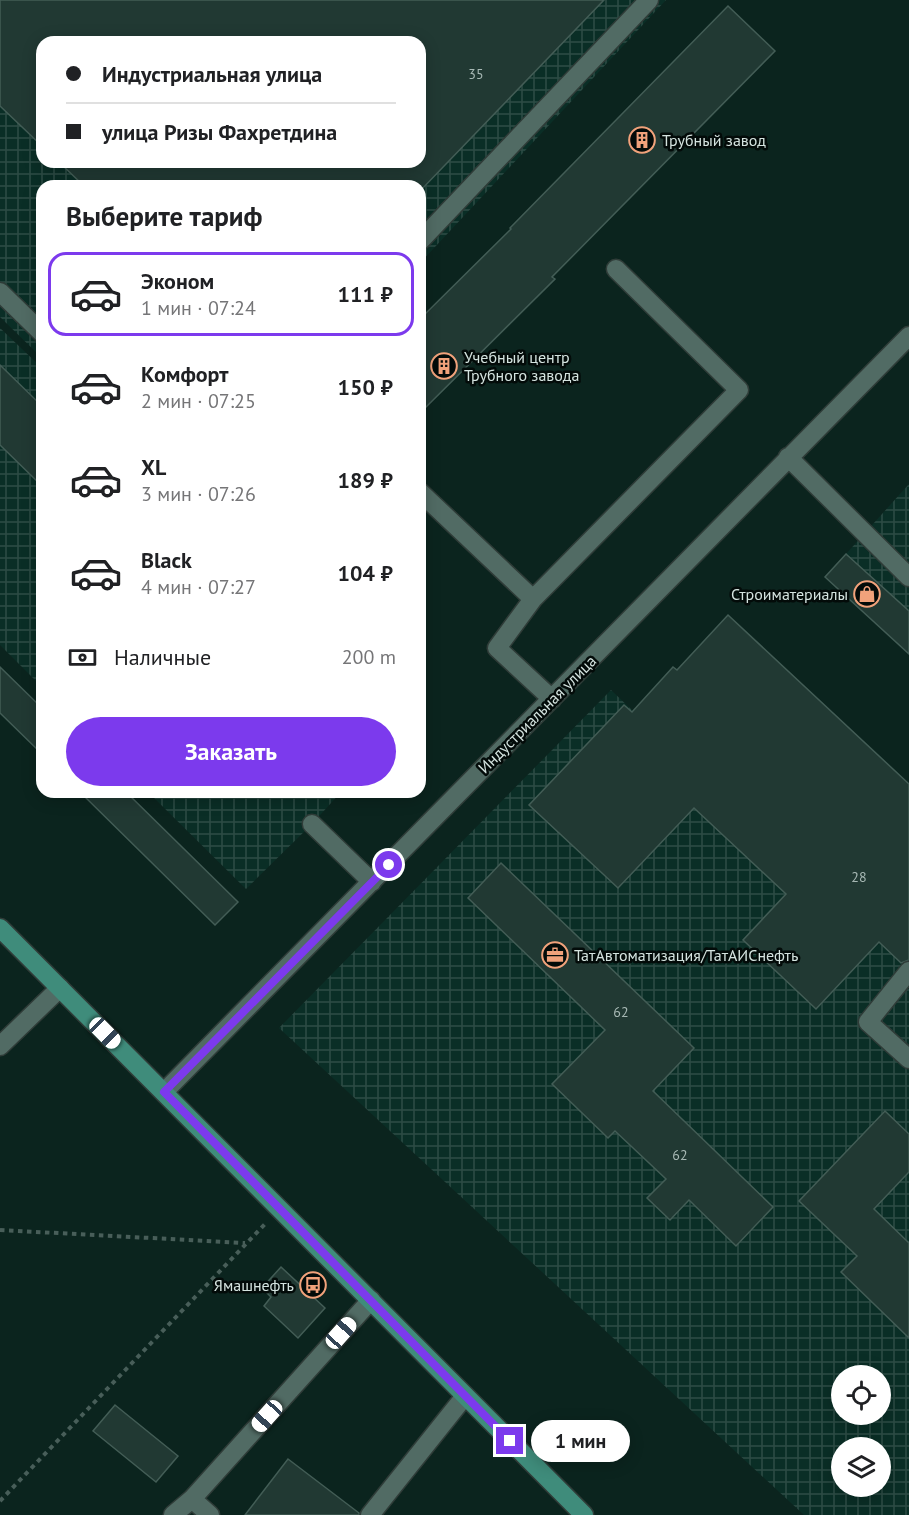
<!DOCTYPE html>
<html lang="ru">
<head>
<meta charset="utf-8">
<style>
  :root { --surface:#fff; --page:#f6f6f6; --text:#202124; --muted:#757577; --line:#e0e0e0; --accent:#7c3aed }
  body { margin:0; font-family:"PT Sans",sans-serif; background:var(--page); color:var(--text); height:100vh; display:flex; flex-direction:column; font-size:22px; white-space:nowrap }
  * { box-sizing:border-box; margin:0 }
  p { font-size:20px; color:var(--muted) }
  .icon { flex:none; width:33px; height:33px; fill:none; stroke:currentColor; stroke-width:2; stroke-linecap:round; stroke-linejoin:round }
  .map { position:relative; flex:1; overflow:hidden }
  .sheet { position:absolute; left:36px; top:180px; width:390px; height:618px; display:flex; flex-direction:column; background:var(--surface); border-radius:18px; box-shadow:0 3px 15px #0003 }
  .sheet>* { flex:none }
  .hud { position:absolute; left:36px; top:36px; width:390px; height:132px; border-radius:18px; box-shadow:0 3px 15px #0003; display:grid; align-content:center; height:132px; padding:0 30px; background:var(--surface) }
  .tools { position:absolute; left:831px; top:1365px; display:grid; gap:12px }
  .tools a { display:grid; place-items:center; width:60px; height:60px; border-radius:50%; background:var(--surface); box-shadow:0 3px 15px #0003; font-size:30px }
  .end { position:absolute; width:27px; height:27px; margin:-14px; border:8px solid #7c3aed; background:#fff; box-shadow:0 0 0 3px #fff }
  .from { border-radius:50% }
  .bubble { position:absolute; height:42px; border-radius:21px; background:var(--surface); box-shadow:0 3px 15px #0003; font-size:20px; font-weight:700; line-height:42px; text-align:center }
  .car { position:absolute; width:18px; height:36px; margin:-18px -9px; border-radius:8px; box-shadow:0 0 4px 2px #0007; background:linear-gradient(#fff 24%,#345 0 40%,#fff 0 76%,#345 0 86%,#fff 0) }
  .hud b { display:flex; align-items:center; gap:21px; height:57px; font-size:22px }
  .hud b+b { border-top:2px solid var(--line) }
  .hud i { width:15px; height:15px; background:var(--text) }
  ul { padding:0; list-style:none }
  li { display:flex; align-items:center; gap:18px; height:84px; margin:0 12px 9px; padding:0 18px; border:3px solid transparent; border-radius:18px }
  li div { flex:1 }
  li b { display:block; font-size:22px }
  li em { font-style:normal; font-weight:700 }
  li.current { border-color:var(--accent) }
  li>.icon { width:54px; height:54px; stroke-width:1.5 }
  h2 { padding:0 30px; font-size:27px; line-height:72px }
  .pay { display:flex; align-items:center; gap:15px; height:66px; padding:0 30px; font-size:22px }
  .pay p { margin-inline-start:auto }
  .button { display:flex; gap:12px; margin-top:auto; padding:12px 30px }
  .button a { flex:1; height:69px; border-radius:36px; background:var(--accent); color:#fff; font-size:24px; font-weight:700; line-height:69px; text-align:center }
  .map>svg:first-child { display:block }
  .industrial { fill:url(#industrial-grid); fill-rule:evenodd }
  .building { fill:#213933; stroke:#435d56; stroke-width:1.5 }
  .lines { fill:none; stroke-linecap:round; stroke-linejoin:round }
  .minor-casing { stroke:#2f3c38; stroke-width:21 }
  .major-casing { stroke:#2f3c38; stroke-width:21 }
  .path { stroke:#485e59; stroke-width:4; stroke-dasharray:4.5 4.5; stroke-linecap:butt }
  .minor { stroke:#516b64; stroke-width:18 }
  .major { stroke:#3f8c7b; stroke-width:18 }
  .route { stroke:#7c3aed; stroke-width:8 }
  .labels { text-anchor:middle; stroke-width:5; stroke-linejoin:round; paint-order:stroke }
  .number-label { font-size:14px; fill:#a8b9b5 }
  .poi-label { font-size:16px; fill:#d5e4e0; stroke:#030b09; text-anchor:start }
  .street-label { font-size:16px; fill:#d5e4e0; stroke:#030b09 }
</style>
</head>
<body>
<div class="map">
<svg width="909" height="1515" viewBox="0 0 909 1515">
  <defs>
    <pattern id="industrial-grid" width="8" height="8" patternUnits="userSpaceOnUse" patternTransform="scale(1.5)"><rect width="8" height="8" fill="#0a2e26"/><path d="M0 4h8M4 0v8" fill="none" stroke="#2d4c45"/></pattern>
  </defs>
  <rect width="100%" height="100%" fill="#0b241e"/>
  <!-- industrial -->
  <path class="industrial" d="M 0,0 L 666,0 L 420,263 L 420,186 L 42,186 L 42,358 L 0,317 ZM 42,42 L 420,42 L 420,162 L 42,162 Z
    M 0,328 L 42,368 L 42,687 L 0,645 Z
    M 909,484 L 909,613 L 846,554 Z
    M 611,690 L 878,945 L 909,913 L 909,1515 L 804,1515 L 279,1028 ZM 842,1376 L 880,1376 L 880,1414 L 842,1414 ZM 842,1448 L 880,1448 L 880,1486 L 842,1486 Z
    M 148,792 L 341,792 L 312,824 L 246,889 Z"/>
  <!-- building -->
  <path class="building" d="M 0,0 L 604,0 L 420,191 L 420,186 L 84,186 L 59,162 L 420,162 L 420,42 L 42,42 L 42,146 L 0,106 Z
    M 728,6 L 775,51 L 552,277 L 555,279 L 420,413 L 420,319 L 511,229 L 510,228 Z
    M 0,365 L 42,406 L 42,486 L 0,445 Z
    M 846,554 L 909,611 L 909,654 L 825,577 Z
    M 728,615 L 909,784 L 909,960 L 901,963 L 879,942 L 816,1009 L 743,940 L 786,894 L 694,808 L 618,888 L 529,805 L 624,705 L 632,712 L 673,667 L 677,670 Z
    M 0,667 L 42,708 L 42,754 L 0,713 Z
    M 80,792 L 126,792 L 238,902 L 215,925 Z
    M 501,863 L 694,1048 L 653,1091 L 773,1207 L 736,1246 L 689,1200 L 670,1220 L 647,1198 L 666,1179 L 615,1131 L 608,1138 L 552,1084 L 605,1030 L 468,898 Z
    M 885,1111 L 909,1134 L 909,1172 L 874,1209 L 909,1243 L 909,1338 L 841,1272 L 857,1256 L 799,1201 Z
    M 281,1267 L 325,1308 L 298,1338 L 264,1306 L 271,1297 L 262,1288 Z
    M 115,1405 L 178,1456 L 156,1482 L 93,1431 Z
    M 288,1459 L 359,1513 L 359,1515 L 245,1515 Z"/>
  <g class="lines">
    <!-- minor casing -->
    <g class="minor-casing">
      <path id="minor" d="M 420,241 L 649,0
        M 0,292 L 42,333
        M 788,457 L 909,577
        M 420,492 L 533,599
        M 552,699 L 497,648 L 533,599 L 739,390 L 616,269
        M 312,824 L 372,882
        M 909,971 L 868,1022 L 909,1059
        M 0,1046 L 60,988
        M 164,1092 L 909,336
        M 192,1499 L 210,1515
        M 173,1515 L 192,1499 L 371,1300
        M 370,1515 L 465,1396"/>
    </g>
    <!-- major casing -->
    <g class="major-casing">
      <path id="major" d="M 0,928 L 584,1515"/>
    </g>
    <!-- path -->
    <path class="path" d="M 0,1230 L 245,1243
      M 0,1501 L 265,1224"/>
    <!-- minor -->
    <use href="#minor" class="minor"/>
    <!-- major -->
    <use href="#major" class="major"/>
  </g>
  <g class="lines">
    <!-- route -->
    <path class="route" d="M 389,865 L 164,1092 L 510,1441"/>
  </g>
  <!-- icons -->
  <defs>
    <g id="building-ring" transform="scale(1.35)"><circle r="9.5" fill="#030b09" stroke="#f1a27b" stroke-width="1.5"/><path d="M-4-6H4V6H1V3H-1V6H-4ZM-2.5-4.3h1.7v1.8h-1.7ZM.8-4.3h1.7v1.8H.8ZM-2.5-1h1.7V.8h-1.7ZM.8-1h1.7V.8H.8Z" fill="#f1a27b"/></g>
    <g id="shop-ring" transform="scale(1.35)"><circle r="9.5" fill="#030b09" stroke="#f1a27b" stroke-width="1.5"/><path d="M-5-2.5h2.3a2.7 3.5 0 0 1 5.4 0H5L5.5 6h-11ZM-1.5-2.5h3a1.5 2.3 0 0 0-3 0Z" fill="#f1a27b"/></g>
    <g id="office-ring" transform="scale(1.35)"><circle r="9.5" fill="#030b09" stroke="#f1a27b" stroke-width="1.5"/><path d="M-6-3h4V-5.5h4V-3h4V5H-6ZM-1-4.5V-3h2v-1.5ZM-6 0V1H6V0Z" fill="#f1a27b"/></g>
    <g id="bus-ring" transform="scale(1.35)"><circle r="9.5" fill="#030b09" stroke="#f1a27b" stroke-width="1.5"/><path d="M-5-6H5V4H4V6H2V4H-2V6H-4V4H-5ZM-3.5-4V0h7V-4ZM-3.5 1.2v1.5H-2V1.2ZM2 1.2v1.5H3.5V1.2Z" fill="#f1a27b"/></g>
  </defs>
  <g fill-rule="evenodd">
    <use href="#building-ring" x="642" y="140"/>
    <use href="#building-ring" x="444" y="366"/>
    <use href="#shop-ring" x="867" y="594"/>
    <use href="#office-ring" x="555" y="955"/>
    <use href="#bus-ring" x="313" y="1285"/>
  </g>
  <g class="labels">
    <!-- number labels -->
    <g class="number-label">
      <text x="476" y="79">35</text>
      <text x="859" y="882">28</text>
      <text x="621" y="1017">62</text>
      <text x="680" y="1160">62</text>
    </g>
    <!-- poi labels -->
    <g class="poi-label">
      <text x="662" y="146">Трубный завод</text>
      <text x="464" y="363">Учебный центр<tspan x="464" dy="18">Трубного завода</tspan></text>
      <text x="848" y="600" text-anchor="end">Строиматериалы</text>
      <text x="574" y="961">ТатАвтоматизация/ТатАИСнефть</text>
      <text x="294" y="1291" text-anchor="end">Ямашнефть</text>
    </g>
    <!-- street labels -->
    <g class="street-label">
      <text transform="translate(537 714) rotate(-45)" y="6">Индустриальная улица</text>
    </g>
  </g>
</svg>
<div class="tools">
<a><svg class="icon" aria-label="locate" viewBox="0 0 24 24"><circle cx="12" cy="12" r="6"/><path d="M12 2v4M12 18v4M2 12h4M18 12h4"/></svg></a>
<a><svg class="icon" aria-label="layers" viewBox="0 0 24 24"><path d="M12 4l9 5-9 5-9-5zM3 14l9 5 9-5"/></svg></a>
</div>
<i class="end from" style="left:389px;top:865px"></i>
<i class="end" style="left:510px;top:1441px"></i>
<div class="bubble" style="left:531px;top:1420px;width:99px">1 мин</div>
<i class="car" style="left:105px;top:1033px;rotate:135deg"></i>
<i class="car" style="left:341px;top:1333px;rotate:42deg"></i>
<i class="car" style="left:267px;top:1416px;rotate:222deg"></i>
<div class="hud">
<b><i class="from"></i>Индустриальная улица</b>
<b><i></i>улица Ризы Фахретдина</b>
</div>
<section class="sheet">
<h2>Выберите тариф</h2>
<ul>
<li class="current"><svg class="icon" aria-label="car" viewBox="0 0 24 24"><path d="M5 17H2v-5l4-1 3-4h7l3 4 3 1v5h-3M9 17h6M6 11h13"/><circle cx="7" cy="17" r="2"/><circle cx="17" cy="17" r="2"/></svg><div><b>Эконом</b><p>1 мин · 07:24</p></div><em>111 ₽</em></li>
<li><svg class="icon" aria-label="car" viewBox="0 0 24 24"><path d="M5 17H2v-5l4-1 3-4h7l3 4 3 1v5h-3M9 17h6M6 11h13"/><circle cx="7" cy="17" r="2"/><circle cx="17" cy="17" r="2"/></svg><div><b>Комфорт</b><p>2 мин · 07:25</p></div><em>150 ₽</em></li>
<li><svg class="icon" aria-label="car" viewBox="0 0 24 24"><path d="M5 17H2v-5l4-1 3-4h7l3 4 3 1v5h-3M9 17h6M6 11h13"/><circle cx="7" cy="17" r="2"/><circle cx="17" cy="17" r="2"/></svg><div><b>XL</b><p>3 мин · 07:26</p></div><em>189 ₽</em></li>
<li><svg class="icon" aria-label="car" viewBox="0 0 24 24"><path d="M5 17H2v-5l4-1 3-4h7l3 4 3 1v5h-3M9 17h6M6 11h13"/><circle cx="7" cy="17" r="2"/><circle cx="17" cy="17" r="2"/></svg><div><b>Black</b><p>4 мин · 07:27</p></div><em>104 ₽</em></li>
</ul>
<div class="pay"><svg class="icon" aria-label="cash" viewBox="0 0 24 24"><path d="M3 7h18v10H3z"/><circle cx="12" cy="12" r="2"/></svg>Наличные<p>200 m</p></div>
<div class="button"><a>Заказать</a></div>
</section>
</div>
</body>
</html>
